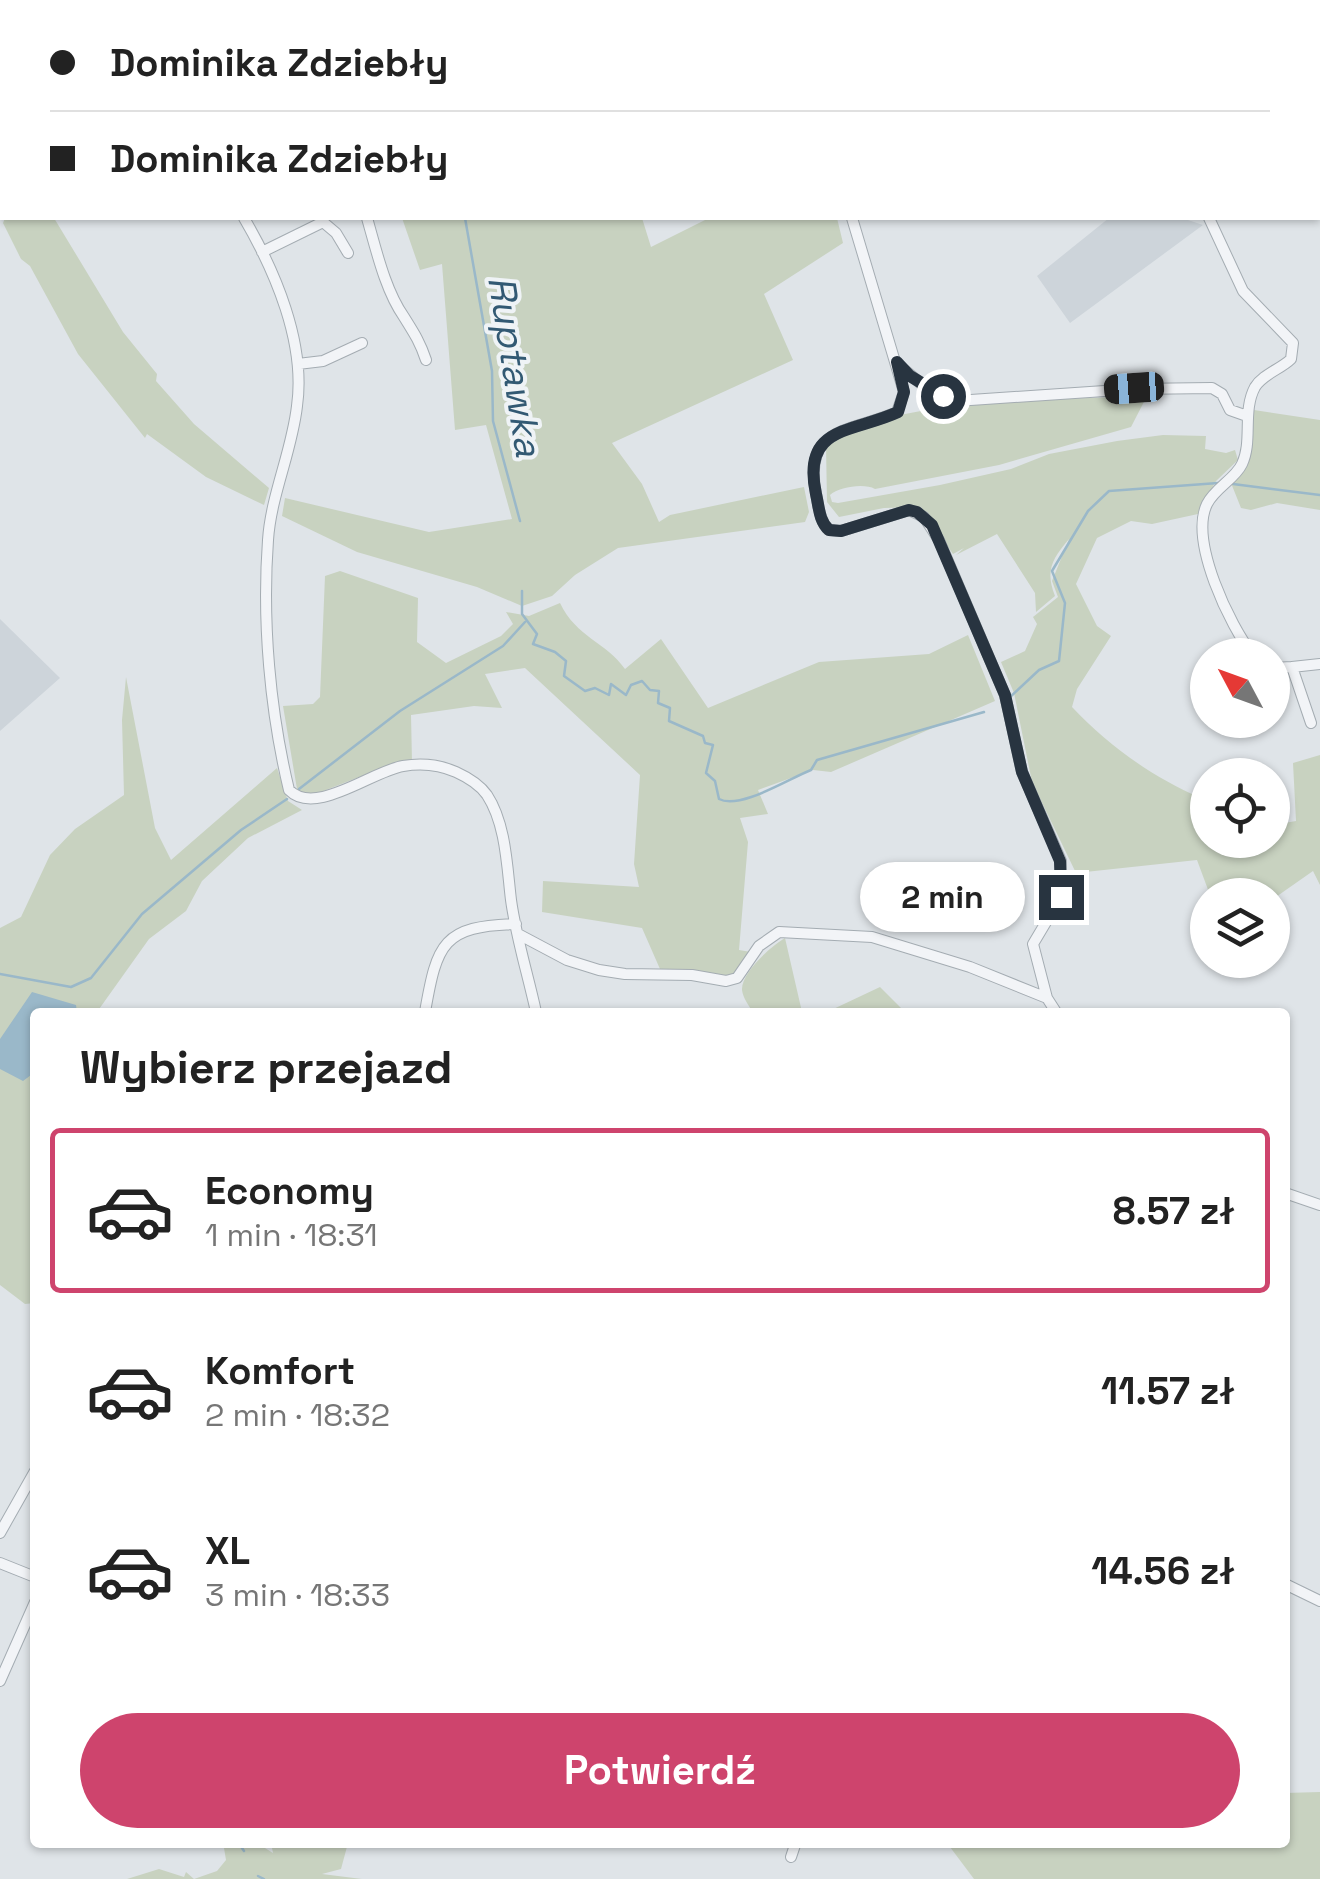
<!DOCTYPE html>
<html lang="pl">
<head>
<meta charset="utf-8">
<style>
  :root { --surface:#fff; --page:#f6f6f6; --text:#222; --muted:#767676; --line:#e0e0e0; --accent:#ce446d }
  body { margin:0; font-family:"Space Grotesk",sans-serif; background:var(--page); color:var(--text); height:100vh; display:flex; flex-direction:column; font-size:38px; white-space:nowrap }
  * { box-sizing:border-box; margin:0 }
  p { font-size:32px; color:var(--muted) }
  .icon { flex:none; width:55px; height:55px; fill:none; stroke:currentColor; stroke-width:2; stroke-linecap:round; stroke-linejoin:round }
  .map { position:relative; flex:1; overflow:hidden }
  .panel { position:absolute; left:30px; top:1008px; width:1260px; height:840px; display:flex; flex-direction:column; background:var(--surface); border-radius:10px; box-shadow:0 2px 8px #0004 }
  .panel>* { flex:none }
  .hud { position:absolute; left:0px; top:0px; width:1320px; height:220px; box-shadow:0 2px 8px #0004; display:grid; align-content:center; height:220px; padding:0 50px; background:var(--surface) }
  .needle { width:65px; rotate:311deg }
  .fabs { position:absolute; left:1190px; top:638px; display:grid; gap:20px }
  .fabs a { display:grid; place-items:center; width:100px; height:100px; border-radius:50%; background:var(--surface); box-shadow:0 2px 8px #0004; font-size:50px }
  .end { position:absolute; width:45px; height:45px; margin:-22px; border:12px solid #283440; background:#fff; box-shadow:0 0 0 5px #fff }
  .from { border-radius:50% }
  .bubble { position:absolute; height:70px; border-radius:35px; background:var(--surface); box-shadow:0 2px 8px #0004; font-size:32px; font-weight:600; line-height:70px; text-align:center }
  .car { position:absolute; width:30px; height:60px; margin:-30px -15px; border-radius:12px; box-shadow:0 0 8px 2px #0007; background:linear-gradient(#222 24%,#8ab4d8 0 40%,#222 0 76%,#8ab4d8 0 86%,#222 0) }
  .hud b { display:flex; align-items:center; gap:35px; height:95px; font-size:38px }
  .hud b+b { border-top:2px solid var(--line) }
  .hud i { width:25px; height:25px; background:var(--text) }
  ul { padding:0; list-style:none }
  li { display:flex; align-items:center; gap:30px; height:165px; margin:0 20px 15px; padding:0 30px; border:5px solid transparent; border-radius:10px }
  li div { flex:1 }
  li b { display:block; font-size:38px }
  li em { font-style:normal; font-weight:600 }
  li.current { border-color:var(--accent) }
  li>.icon { width:90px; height:90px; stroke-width:1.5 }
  h2 { padding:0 50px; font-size:45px; line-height:120px }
  .primary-button { display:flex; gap:20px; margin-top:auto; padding:20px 50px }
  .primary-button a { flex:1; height:115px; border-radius:60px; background:var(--accent); color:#fff; font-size:40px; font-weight:600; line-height:115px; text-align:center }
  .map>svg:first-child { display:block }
  .built { fill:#cdd4da }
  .green { fill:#c8d2c0 }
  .water { fill:#9ab8c9 }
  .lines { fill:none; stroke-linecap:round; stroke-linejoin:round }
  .stream { stroke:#9ab8c9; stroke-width:2.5 }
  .minor-casing { stroke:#a4acb2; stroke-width:12 }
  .major-casing { stroke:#9eaab4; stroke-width:16 }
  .minor { stroke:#f2f4f7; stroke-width:10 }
  .major { stroke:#fff; stroke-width:14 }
  .route { stroke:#283440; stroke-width:12 }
  .labels { text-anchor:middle; stroke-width:8; stroke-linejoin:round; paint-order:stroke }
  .water-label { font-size:38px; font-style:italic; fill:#325973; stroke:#eff3f6 }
</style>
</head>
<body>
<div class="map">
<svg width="1320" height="1879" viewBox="0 0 1320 1879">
  <rect width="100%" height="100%" fill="#dfe4e8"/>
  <!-- built -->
  <path class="built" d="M 1109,218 L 1182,218 L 1203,225 L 1070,323 L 1037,276 Z
    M 0,619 L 60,678 L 0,731 Z"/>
  <!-- green -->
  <path class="green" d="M 5,218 L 54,218 L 123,332 L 157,374 L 156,381 L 194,424 L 269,488 L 264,505 L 206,477 L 147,434 L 145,438 L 78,354 L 30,266 L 21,259 L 3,223 Z
    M 402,218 L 642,218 L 651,247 L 709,218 L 837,218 L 843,243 L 764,294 L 793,360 L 612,443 L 642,484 L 659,522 L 670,515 L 804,487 L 809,512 L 805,522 L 618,548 L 575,575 L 552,596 L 522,606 L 477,587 L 357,552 L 282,516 L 285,498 L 429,532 L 512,519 L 486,425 L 455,430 L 442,264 L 420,270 Z
    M 1147,396 L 1131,427 L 999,465 L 875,489 C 864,483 839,487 830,495 L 832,502 L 838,503 L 940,485 L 1011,469 L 1049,454 L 1117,441 L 1163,435 L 1206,436 L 1205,449 L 1226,453 L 1235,450 L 1238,460 L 1216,481 L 1198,514 L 1152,524 L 1131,521 L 1097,538 L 1076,584 L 1097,626 L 1111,636 L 1077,689 L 1072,707 C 1109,746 1152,777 1201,798 L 1207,796 L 1208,840 L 1272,840 L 1273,825 L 1296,821 L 1293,763 L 1320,755 L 1320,885 L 1313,871 L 1273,899 L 1272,895 L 1210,895 L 1197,860 L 1076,873 L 1032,782 L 1014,693 L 1001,662 L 1025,651 L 1037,624 L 1033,617 L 1058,597 L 1052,581 L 1069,539 C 1052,559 1045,571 1055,596 L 1036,612 L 1035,593 L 997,534 L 956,555 L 964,548 L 953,554 L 921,507 L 884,508 L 839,517 L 827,502 L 826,446 C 884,396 1069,400 1147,396 Z
    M 1254,410 L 1320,420 L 1320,510 L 1277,503 L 1251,510 L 1241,508 L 1231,483 L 1247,464 Z
    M 340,571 L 418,598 L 417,642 L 446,663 L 501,636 L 513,624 L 506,612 L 529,616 L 560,603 C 576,637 606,642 625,669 L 661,639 L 708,708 L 819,662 L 929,654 L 968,635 L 995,701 L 831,772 L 813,770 L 758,790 L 768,814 L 740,818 L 748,842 L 739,950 L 751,952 L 728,980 L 685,969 L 660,969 L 642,928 L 542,912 L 543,881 L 639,887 L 634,864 L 640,775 L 525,668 L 485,674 L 502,708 L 474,706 L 411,715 L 412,762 L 395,763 L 308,797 L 297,789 L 283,706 L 313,704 L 320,697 L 325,576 Z
    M 126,677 L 155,828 L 171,860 L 277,768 L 288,801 L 302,810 L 248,838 L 202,881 L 186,911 L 149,939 L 97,1012 L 35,1012 L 35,1303 L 25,1304 L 0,1285 L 0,928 L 21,917 L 50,855 L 75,829 L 124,795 L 122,720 Z
    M 785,938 L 802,1012 L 753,1012 C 749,1006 743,998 742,990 C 741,973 771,946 785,938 Z
    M 880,987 L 905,1012 L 827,1012 Z
    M 1320,1792 L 1320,1879 L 974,1879 L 947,1843 L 1285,1842 L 1285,1793 Z
    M 223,1842 L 257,1843 L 273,1853 L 271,1843 L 348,1843 L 341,1869 L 322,1874 L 362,1879 L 127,1879 L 159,1869 L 184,1877 L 186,1872 L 194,1879 L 217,1871 L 226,1860 Z"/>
  <!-- water -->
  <path class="water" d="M 32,992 L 76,1005 L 77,1012 L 35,1012 L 35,1072 L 23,1081 L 0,1069 L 0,1039 Z"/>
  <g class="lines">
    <!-- stream -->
    <path class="stream" d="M 382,0 L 383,2
      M 465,218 L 492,371 L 493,421 L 520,521
      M 1233,484 L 1320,495
      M 522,591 L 522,614 L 537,634 L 533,644 L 555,652 L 566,661 L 564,676 L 585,691 L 595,688 L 609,695 L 611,684 L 626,695 L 631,685 L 642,681 L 650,690 L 659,691 L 658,703 L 670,708 L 669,721 L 703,736 L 705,743 L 713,745 L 706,773 L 715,781 L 719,799 C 740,810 788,779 811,770 L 817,760 L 984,712
      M 1009,698 L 1039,670 L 1059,661 L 1065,603 L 1052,571 L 1088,511 L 1109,491 L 1218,483
      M 299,789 L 400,711 L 503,646 L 525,622
      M 0,974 L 71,987 L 91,978 L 142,914 L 241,830 L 287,799
      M 238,1842 L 244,1851
      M 258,1876 L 264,1879"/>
    <!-- minor casing -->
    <g class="minor-casing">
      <path id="minor" d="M 108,0 L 109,2
        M 752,0 L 754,2
        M 238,2 L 244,0
        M 342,2 L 343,0
        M 0,121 L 2,119
        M 244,218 C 275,271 306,343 297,406 C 292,451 271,495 268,540 C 262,622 270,711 289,790 C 315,817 372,771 403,766 C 421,763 440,765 456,772 C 467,777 480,785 487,795 C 506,824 507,867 511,900 C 516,937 528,975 536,1012
        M 367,218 C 376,249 385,290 404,317 C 414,333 420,342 426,360
        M 852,218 L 904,392 L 897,412 C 853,432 802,425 816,494 C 819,506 819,521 829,530 L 841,531 L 909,510 L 924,517 L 939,540 L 1005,695 L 1022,772 L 1061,861 L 1061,897 L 1033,944 L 1047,998 L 1056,1012
        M 1209,218 L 1243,291 L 1293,343 L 1291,359 C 1281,369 1263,374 1255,387 C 1242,411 1253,441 1242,464 C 1235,479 1215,488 1207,504 C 1189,541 1230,626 1253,655
        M 262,252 L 323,222 L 336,233 L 348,253
        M 298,364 L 323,361 L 362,343
        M 902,368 L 925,387 L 956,401 L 1134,389 L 1212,388 L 1222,394 L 1230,410 L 1247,416
        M 1272,668 L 1292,667
        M 1311,723 L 1292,667 L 1320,664
        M 518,934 L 567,960 L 599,970 L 625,974 L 692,975 L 726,981 L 737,978 L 759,946 L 779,932 L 872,937 L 970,967 L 1047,998
        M 425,1012 C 437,943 443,926 516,924
        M 1285,1193 L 1320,1205
        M 0,1533 L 35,1471
        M 0,1563 L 35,1577
        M 1285,1584 L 1320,1601
        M 0,1681 L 35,1602
        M 791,1857 L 796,1842"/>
    </g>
    <!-- major casing -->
    <g class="major-casing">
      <path id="major" d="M 464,0 L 473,2
        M 1318,190 L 1320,189"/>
    </g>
    <!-- minor -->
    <use href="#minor" class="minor"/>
    <!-- major -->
    <use href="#major" class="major"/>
  </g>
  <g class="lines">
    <!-- route -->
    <path class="route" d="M 943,396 L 910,376 L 897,362 L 904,392 L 898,412 C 853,433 801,425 816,494 C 819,507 819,521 829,530 L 841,531 L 909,510 L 917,512 L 932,525 L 1005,695 L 1022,772 L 1060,861 L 1061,897"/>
  </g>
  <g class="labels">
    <!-- water labels -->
    <g class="water-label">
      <text transform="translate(515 366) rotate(81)" y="13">Ruptawka</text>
    </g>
  </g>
</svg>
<div class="fabs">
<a><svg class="needle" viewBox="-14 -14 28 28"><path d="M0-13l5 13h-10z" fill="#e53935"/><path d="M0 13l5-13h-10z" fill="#767676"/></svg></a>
<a><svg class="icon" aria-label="locate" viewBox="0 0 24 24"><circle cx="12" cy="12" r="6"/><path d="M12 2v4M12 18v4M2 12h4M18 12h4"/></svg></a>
<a><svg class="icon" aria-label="layers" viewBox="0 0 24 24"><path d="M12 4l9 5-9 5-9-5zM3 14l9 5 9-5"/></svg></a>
</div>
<i class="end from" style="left:943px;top:396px"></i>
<i class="end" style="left:1061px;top:897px"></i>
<div class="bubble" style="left:860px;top:862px;width:165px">2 min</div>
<i class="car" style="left:1134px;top:388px;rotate:266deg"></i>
<div class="hud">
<b><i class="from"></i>Dominika Zdziebły</b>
<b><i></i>Dominika Zdziebły</b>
</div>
<section class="panel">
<h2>Wybierz przejazd</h2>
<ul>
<li class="current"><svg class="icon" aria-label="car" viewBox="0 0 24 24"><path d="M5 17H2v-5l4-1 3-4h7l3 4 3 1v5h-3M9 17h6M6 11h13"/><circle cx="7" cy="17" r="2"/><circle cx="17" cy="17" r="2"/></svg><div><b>Economy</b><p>1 min · 18:31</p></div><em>8.57 zł</em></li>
<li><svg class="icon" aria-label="car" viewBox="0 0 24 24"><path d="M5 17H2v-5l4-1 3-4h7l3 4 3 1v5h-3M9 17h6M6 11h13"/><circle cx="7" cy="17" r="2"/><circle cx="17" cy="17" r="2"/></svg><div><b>Komfort</b><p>2 min · 18:32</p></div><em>11.57 zł</em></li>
<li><svg class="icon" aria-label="car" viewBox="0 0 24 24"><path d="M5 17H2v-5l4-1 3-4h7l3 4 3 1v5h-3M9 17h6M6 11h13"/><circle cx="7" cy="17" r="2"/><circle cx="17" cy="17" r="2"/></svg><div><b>XL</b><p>3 min · 18:33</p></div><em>14.56 zł</em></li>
</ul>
<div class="primary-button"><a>Potwierdź</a></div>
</section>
</div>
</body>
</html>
